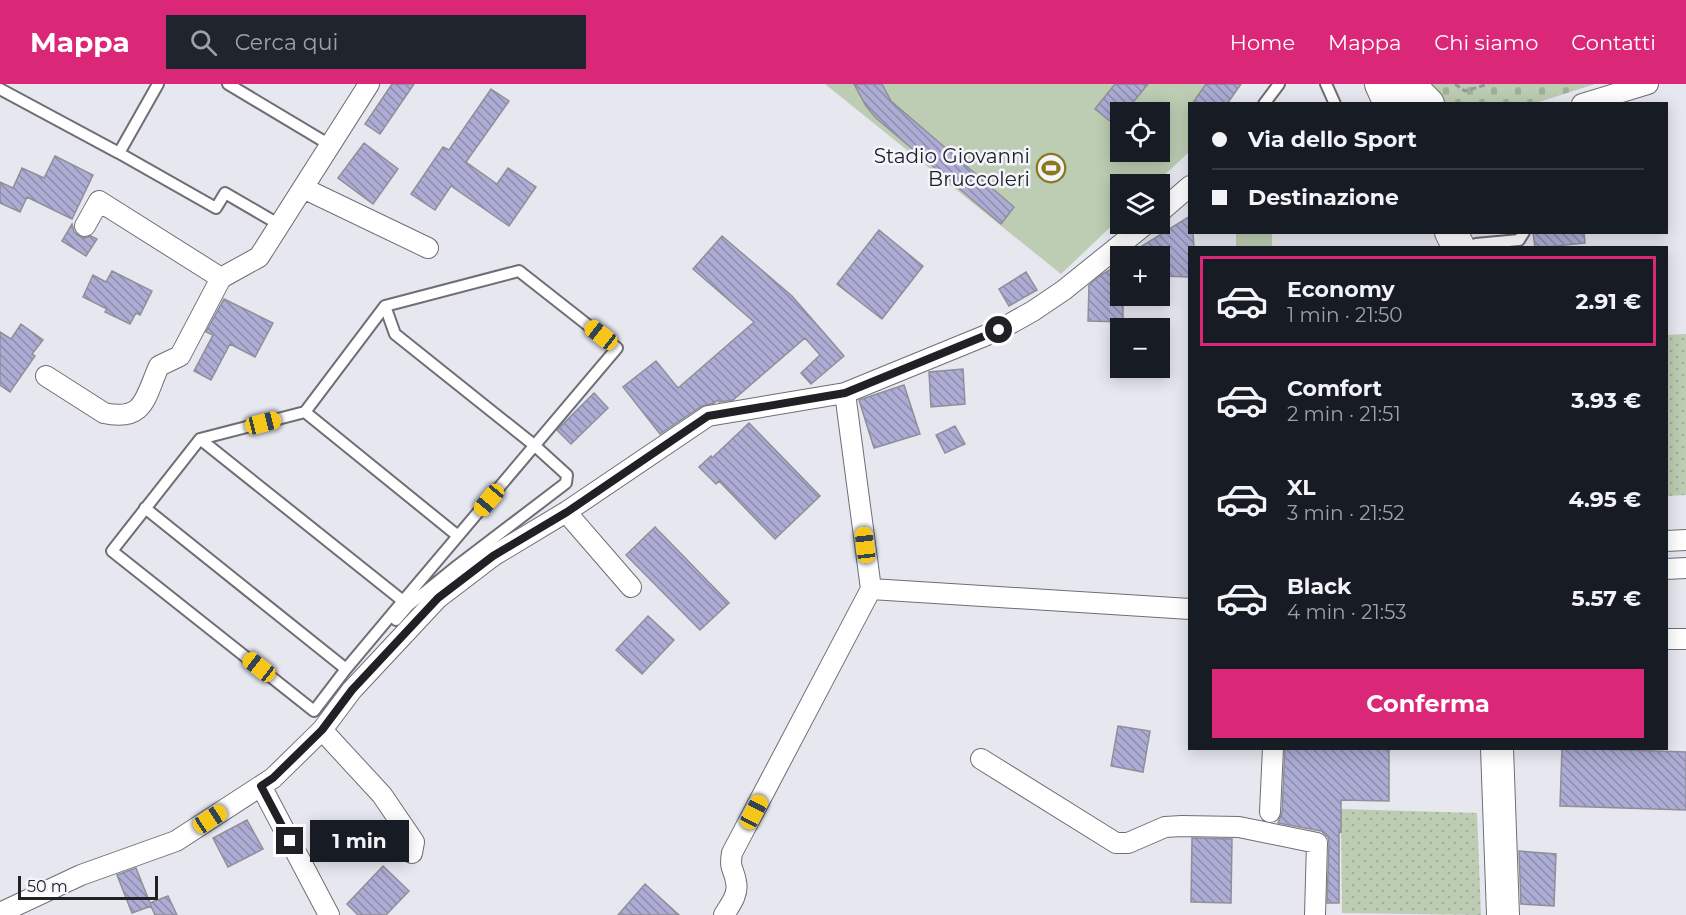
<!DOCTYPE html>
<html lang="it">
<head>
<meta charset="utf-8">
<style>
  :root { --surface:#171b24; --page:#20242c; --text:#f1f3f6; --muted:#9ea1a6; --line:#363941; --accent:#db2777 }
  body { margin:0; font-family:Montserrat,sans-serif; background:var(--page); color:var(--text); height:100vh; display:flex; flex-direction:column; font-size:22px; white-space:nowrap }
  * { box-sizing:border-box; margin:0 }
  p { font-size:20px; color:var(--muted) }
  .icon { flex:none; width:33px; height:33px; fill:none; stroke:currentColor; stroke-width:2; stroke-linecap:round; stroke-linejoin:round }
  .map { position:relative; flex:1; overflow:hidden }
  .panel { position:absolute; left:1188px; top:162px; width:480px; height:504px; display:flex; flex-direction:column; background:var(--surface); border-radius:0px; box-shadow:0 3px 15px #0003 }
  .panel>* { flex:none }
  .guide { position:absolute; left:1188px; top:18px; width:480px; height:132px; border-radius:0px; box-shadow:0 3px 15px #0003; display:grid; align-content:center; height:132px; padding:0 24px; background:var(--surface) }
  .controls { position:absolute; left:1110px; top:18px; display:grid; gap:12px }
  .controls a { display:grid; place-items:center; width:60px; height:60px; border-radius:0px; background:var(--surface); box-shadow:0 3px 15px #0003; font-size:30px }
  .scale { position:absolute; left:18px; bottom:15px; width:140px; box-sizing:border-box; padding-left:6px; border:3px solid #212125; border-top:0; font-size:16px; line-height:21px; white-space:nowrap; color:#212125; -webkit-text-stroke:4px #f4f4fd; paint-order:stroke }
  .end { position:absolute; width:27px; height:27px; margin:-14px; border:8px solid #212125; background:#fff; box-shadow:0 0 0 3px #fff }
  .from { border-radius:50% }
  .bubble { position:absolute; height:42px; border-radius:0px; background:var(--surface); box-shadow:0 3px 15px #0003; font-size:20px; font-weight:700; line-height:42px; text-align:center }
  .car { position:absolute; width:18px; height:36px; margin:-18px -9px; border-radius:8px; box-shadow:0 0 4px 2px #0007; background:linear-gradient(#f5c518 24%,#345 0 40%,#f5c518 0 76%,#345 0 86%,#f5c518 0) }
  .guide b { display:flex; align-items:center; gap:21px; height:57px; font-size:22px }
  .guide b+b { border-top:2px solid var(--line) }
  .guide i { width:15px; height:15px; background:var(--text) }
  ul { padding:10px 0 0; list-style:none }
  li { display:flex; align-items:center; gap:18px; height:90px; margin:0 12px 9px; padding:0 12px; border:3px solid transparent; border-radius:0px }
  li div { flex:1 }
  li b { display:block; font-size:22px }
  li em { font-style:normal; font-weight:700 }
  li.active { border-color:var(--accent) }
  li>.icon { width:54px; height:54px; stroke-width:1.5 }
  .cta { display:flex; gap:12px; margin-top:auto; padding:12px 24px }
  .cta a { flex:1; height:69px; border-radius:0px; background:var(--accent); color:#fff; font-size:24px; font-weight:700; line-height:69px; text-align:center }
  header { display:flex; align-items:center; gap:36px; box-sizing:border-box; height:84px; padding:0 30px; background:var(--accent); color:#fff }
  header strong { font-size:28px }
  nav { display:flex; gap:33px; margin-inline-start:auto; font-size:21px }
  .search { width:420px; height:54px; background:var(--page); display:flex; align-items:center; gap:15px; box-sizing:border-box; padding:0 21px; border-radius:0px; color:var(--muted); font-size:22px }
  .map>svg:first-child { display:block }
  .green { fill:url(#green-dots) }
  .cemetery { fill:url(#cemetery-stones) }
  .pitch { fill:#bccdb3; fill-rule:evenodd }
  .building { fill:url(#building-back-hatch); stroke:#8f8f97; stroke-width:1.5 }
  .lines { fill:none; stroke-linecap:round; stroke-linejoin:round }
  .service-casing { stroke:#6e6e76; stroke-width:14 }
  .minor-casing { stroke:#6e6e76; stroke-width:22 }
  .primary-casing { stroke:#6e6e76; stroke-width:34 }
  .path { stroke:#97979e; stroke-width:3; stroke-dasharray:6 3; stroke-linecap:butt }
  .service { stroke:#fff; stroke-width:10 }
  .minor { stroke:#fff; stroke-width:20 }
  .primary { stroke:#fff; stroke-width:32 }
  .route { stroke:#212125; stroke-width:8 }
  .labels { text-anchor:middle; stroke-width:5; stroke-linejoin:round; paint-order:stroke }
  .poi-label { font-size:20px; fill:#212125; stroke:#f4f4fd; text-anchor:end }
</style>
</head>
<body>
<header>
<strong>Mappa</strong>
<div class="search"><svg class="icon" aria-label="search" viewBox="0 0 24 24"><circle cx="10" cy="10" r="6"/><path d="M15 15l6 6"/></svg>Cerca qui</div>
<nav><a>Home</a><a>Mappa</a><a>Chi siamo</a><a>Contatti</a></nav>
</header>
<div class="map">
<svg width="1686" height="831" viewBox="0 0 1686 831">
  <defs>
    <pattern id="green-dots" width="8" height="8" patternUnits="userSpaceOnUse" patternTransform="scale(1.5)"><rect width="8" height="8" fill="#bccdb3"/><path d="M2 2h.1M6 6h.1" fill="none" stroke="#a1b09a" stroke-width="1.8" stroke-linecap="round"/></pattern>
    <pattern id="cemetery-stones" width="16" height="16" patternUnits="userSpaceOnUse" patternTransform="scale(1.5)"><rect width="16" height="16" fill="#bccdb3"/><path d="M2 7V4a2 2 0 0 1 4 0v3zM10 15v-3a2 2 0 0 1 4 0v3z" fill="#a1b09a"/></pattern>
    <pattern id="building-back-hatch" width="6" height="6" patternUnits="userSpaceOnUse" patternTransform="scale(1.5)"><rect width="6" height="6" fill="#adacd5"/><path d="M-1 5l2 2M0 0l6 6M5-1l2 2" fill="none" stroke="#8c8cad"/></pattern>
  </defs>
  <rect width="100%" height="100%" fill="#e7e7f0"/>
  <!-- green -->
  <path class="green" d="M 1686,250 L 1686,411 L 1667,412 L 1667,251 Z
    M 1341,725 L 1477,729 L 1481,831 L 1342,829 Z"/>
  <!-- cemetery -->
  <path class="cemetery" d="M 1423,0 L 1595,0 L 1533,20 L 1444,19 L 1437,15 Z"/>
  <!-- pitch -->
  <path class="pitch" d="M 825,0 L 1241,0 L 1227,19 L 1190,20 L 1189,68 L 1155,100 L 1120,100 L 1120,134 L 1061,190 ZM 1120,28 L 1160,28 L 1160,68 L 1120,68 Z
    M 1236,149 L 1272,149 L 1272,163 L 1236,163 Z"/>
  <!-- building -->
  <path class="building" d="M 392,0 L 414,0 L 380,50 L 365,40 Z
    M 854,0 L 882,0 L 891,17 L 1014,123 L 1001,140 L 876,34 L 866,22 Z
    M 1115,0 L 1148,0 L 1125,28 L 1120,28 L 1120,34 L 1115,41 L 1095,25 Z
    M 1206,0 L 1241,0 L 1227,20 L 1192,20 Z
    M 491,5 L 509,17 L 466,78 L 497,100 L 508,84 L 536,103 L 509,142 L 451,102 L 435,126 L 411,110 L 443,63 L 449,66 Z
    M 364,59 L 398,85 L 373,120 L 338,94 Z
    M 55,72 L 93,91 L 72,135 L 27,113 L 20,128 L 0,119 L 0,98 L 13,104 L 22,84 L 44,94 Z
    M 1190,132 L 1190,148 L 1193,148 L 1194,164 L 1190,164 L 1190,193 L 1160,192 L 1160,172 L 1126,172 Z
    M 72,140 L 74,148 L 79,152 L 85,154 L 91,152 L 97,155 L 86,172 L 62,157 Z
    M 879,146 L 923,182 L 882,235 L 837,200 Z
    M 1533,148 L 1584,148 L 1585,159 L 1535,164 Z
    M 722,152 L 792,212 L 844,272 L 811,300 L 801,289 L 820,271 L 805,254 L 733,316 L 719,318 L 718,316 L 714,319 L 702,322 L 660,350 L 623,303 L 656,277 L 678,304 L 754,238 L 693,185 Z
    M 1120,180 L 1120,212 L 1123,212 L 1123,238 L 1088,237 L 1089,201 L 1101,191 Z
    M 112,187 L 152,207 L 140,231 L 136,229 L 130,240 L 105,228 L 107,225 L 83,213 L 93,191 L 106,198 Z
    M 1026,188 L 1037,206 L 1009,222 L 999,205 Z
    M 224,215 L 273,239 L 255,273 L 230,260 L 211,296 L 194,287 L 213,251 L 206,248 Z
    M 21,240 L 43,256 L 32,270 L 35,272 L 10,308 L 0,301 L 0,248 L 11,255 Z
    M 963,285 L 965,320 L 931,323 L 929,288 Z
    M 904,301 L 920,350 L 874,364 L 859,316 Z
    M 594,309 L 608,324 L 571,360 L 557,346 Z
    M 749,339 L 820,412 L 775,455 L 719,397 L 716,400 L 699,383 L 711,372 L 712,374 Z
    M 955,342 L 965,360 L 945,369 L 936,351 Z
    M 655,443 L 729,519 L 700,546 L 626,471 Z
    M 648,532 L 674,556 L 642,590 L 616,566 Z
    M 1118,642 L 1150,647 L 1143,688 L 1111,682 Z
    M 1285,664 L 1389,664 L 1389,717 L 1341,716 L 1341,748 L 1339,747 L 1339,819 L 1327,819 L 1329,759 L 1328,753 L 1321,747 L 1278,739 L 1282,729 Z
    M 1562,664 L 1686,668 L 1686,726 L 1560,722 Z
    M 247,736 L 263,765 L 228,783 L 213,754 Z
    M 1192,754 L 1232,755 L 1231,819 L 1191,818 Z
    M 1519,767 L 1556,770 L 1554,822 L 1521,820 Z
    M 383,782 L 409,807 L 386,831 L 358,831 L 347,820 Z
    M 136,784 L 150,819 L 168,812 L 177,831 L 155,831 L 150,820 L 151,822 L 132,829 L 117,791 Z
    M 645,800 L 679,831 L 618,831 Z"/>
  <g class="lines">
    <!-- service casing -->
    <g class="service-casing">
      <path id="service" d="M 228,0 L 330,61
        M 1326,0 L 1335,20
        M 0,5 L 119,69 L 216,124 L 225,109 L 280,141
        M 1264,20 L 1279,0
        M 119,69 L 158,0
        M 1476,160 L 1519,156 L 1524,148
        M 519,187 L 617,264 L 403,517 L 346,585 L 314,627 L 112,467 L 200,355 L 305,328 L 385,222 Z
        M 385,222 L 395,250 L 534,361 L 567,391 L 566,399 L 457,482 L 409,521 L 396,536
        M 305,328 L 458,452
        M 200,355 L 403,517
        M 145,424 L 346,585"/>
    </g>
    <!-- minor casing -->
    <g class="minor-casing">
      <path id="minor" d="M 1582,20 L 1648,0
        M 303,104 L 428,164
        M 1160,128 L 1190,102
        M 85,142 L 99,117 L 221,194
        M 46,292 L 104,329 C 145,338 145,313 159,282 L 180,272 L 221,194 L 259,173 L 369,0
        M 566,428 L 631,503
        M 1666,457 L 1686,456
        M 1666,485 L 1686,484
        M 871,505 L 1190,525
        M 1666,555 L 1686,555
        M 322,646 L 382,711 L 414,758 L 412,769
        M 981,675 L 1116,759 L 1128,759 L 1165,743 L 1182,742 L 1239,743 L 1317,759 L 1315,831
        M 261,702 L 329,831
        M 1270,728 L 1273,664
        M 0,829 L 81,791 L 176,757 L 273,694 L 322,646 L 352,606 L 438,514 L 493,472 L 566,428 L 708,332 L 845,309 L 999,246 L 1033,227 L 1064,206 L 1146,140
        M 724,831 C 730,821 739,810 736,798 C 734,784 729,786 732,769 L 871,505 L 845,309"/>
    </g>
    <!-- primary casing -->
    <g class="primary-casing">
      <path id="primary" d="M 1381,0 L 1390,20
        M 1408,0 L 1428,20
        M 1451,148 L 1459,164
        M 1497,664 L 1503,831"/>
    </g>
    <!-- path -->
    <path class="path" d="M 1455,0 L 1465,7 L 1488,0"/>
    <!-- service -->
    <use href="#service" class="service"/>
    <!-- minor -->
    <use href="#minor" class="minor"/>
    <!-- primary -->
    <use href="#primary" class="primary"/>
  </g>
  <g class="lines">
    <!-- route -->
    <path class="route" d="M 290,757 L 261,702 L 273,694 L 322,646 L 352,606 L 438,514 L 493,472 L 567,428 L 708,332 L 845,309 L 999,246"/>
  </g>
  <!-- icons -->
  <defs>
    <g id="stadium-ring" transform="scale(1.5)"><circle r="9.5" fill="#f4f4fd" stroke="#8a781c" stroke-width="1.5"/><path d="M0-5a6.5 5 0 1 0 0 10a6.5 5 0 1 0 0-10ZM-3.5-1.8h7v3.6h-7Z" fill="#8a781c"/></g>
  </defs>
  <g fill-rule="evenodd">
    <use href="#stadium-ring" x="1051" y="84"/>
  </g>
  <g class="labels">
    <!-- poi labels -->
    <g class="poi-label">
      <text x="1030" y="79">Stadio Giovanni<tspan x="1030" dy="23">Bruccoleri</tspan></text>
    </g>
  </g>
</svg>
<div class="controls">
<a><svg class="icon" aria-label="locate" viewBox="0 0 24 24"><circle cx="12" cy="12" r="6"/><path d="M12 2v4M12 18v4M2 12h4M18 12h4"/></svg></a>
<a><svg class="icon" aria-label="layers" viewBox="0 0 24 24"><path d="M12 4l9 5-9 5-9-5zM3 14l9 5 9-5"/></svg></a>
<a>+</a>
<a>−</a>
</div>
<div class="scale">50 m</div>
<i class="end from" style="left:999px;top:246px"></i>
<i class="end" style="left:290px;top:757px"></i>
<div class="bubble" style="left:310px;top:736px;width:99px">1 min</div>
<i class="car" style="left:601px;top:251px;rotate:308deg"></i>
<i class="car" style="left:263px;top:339px;rotate:76deg"></i>
<i class="car" style="left:489px;top:416px;rotate:220deg"></i>
<i class="car" style="left:865px;top:461px;rotate:353deg"></i>
<i class="car" style="left:259px;top:583px;rotate:308deg"></i>
<i class="car" style="left:754px;top:728px;rotate:28deg"></i>
<i class="car" style="left:210px;top:735px;rotate:57deg"></i>
<div class="guide">
<b><i class="from"></i>Via dello Sport</b>
<b><i></i>Destinazione</b>
</div>
<section class="panel">
<ul>
<li class="active"><svg class="icon" aria-label="car" viewBox="0 0 24 24"><path d="M5 17H2v-5l4-1 3-4h7l3 4 3 1v5h-3M9 17h6M6 11h13"/><circle cx="7" cy="17" r="2"/><circle cx="17" cy="17" r="2"/></svg><div><b>Economy</b><p>1 min · 21:50</p></div><em>2.91 €</em></li>
<li><svg class="icon" aria-label="car" viewBox="0 0 24 24"><path d="M5 17H2v-5l4-1 3-4h7l3 4 3 1v5h-3M9 17h6M6 11h13"/><circle cx="7" cy="17" r="2"/><circle cx="17" cy="17" r="2"/></svg><div><b>Comfort</b><p>2 min · 21:51</p></div><em>3.93 €</em></li>
<li><svg class="icon" aria-label="car" viewBox="0 0 24 24"><path d="M5 17H2v-5l4-1 3-4h7l3 4 3 1v5h-3M9 17h6M6 11h13"/><circle cx="7" cy="17" r="2"/><circle cx="17" cy="17" r="2"/></svg><div><b>XL</b><p>3 min · 21:52</p></div><em>4.95 €</em></li>
<li><svg class="icon" aria-label="car" viewBox="0 0 24 24"><path d="M5 17H2v-5l4-1 3-4h7l3 4 3 1v5h-3M9 17h6M6 11h13"/><circle cx="7" cy="17" r="2"/><circle cx="17" cy="17" r="2"/></svg><div><b>Black</b><p>4 min · 21:53</p></div><em>5.57 €</em></li>
</ul>
<div class="cta"><a>Conferma</a></div>
</section>
</div>
</body>
</html>
